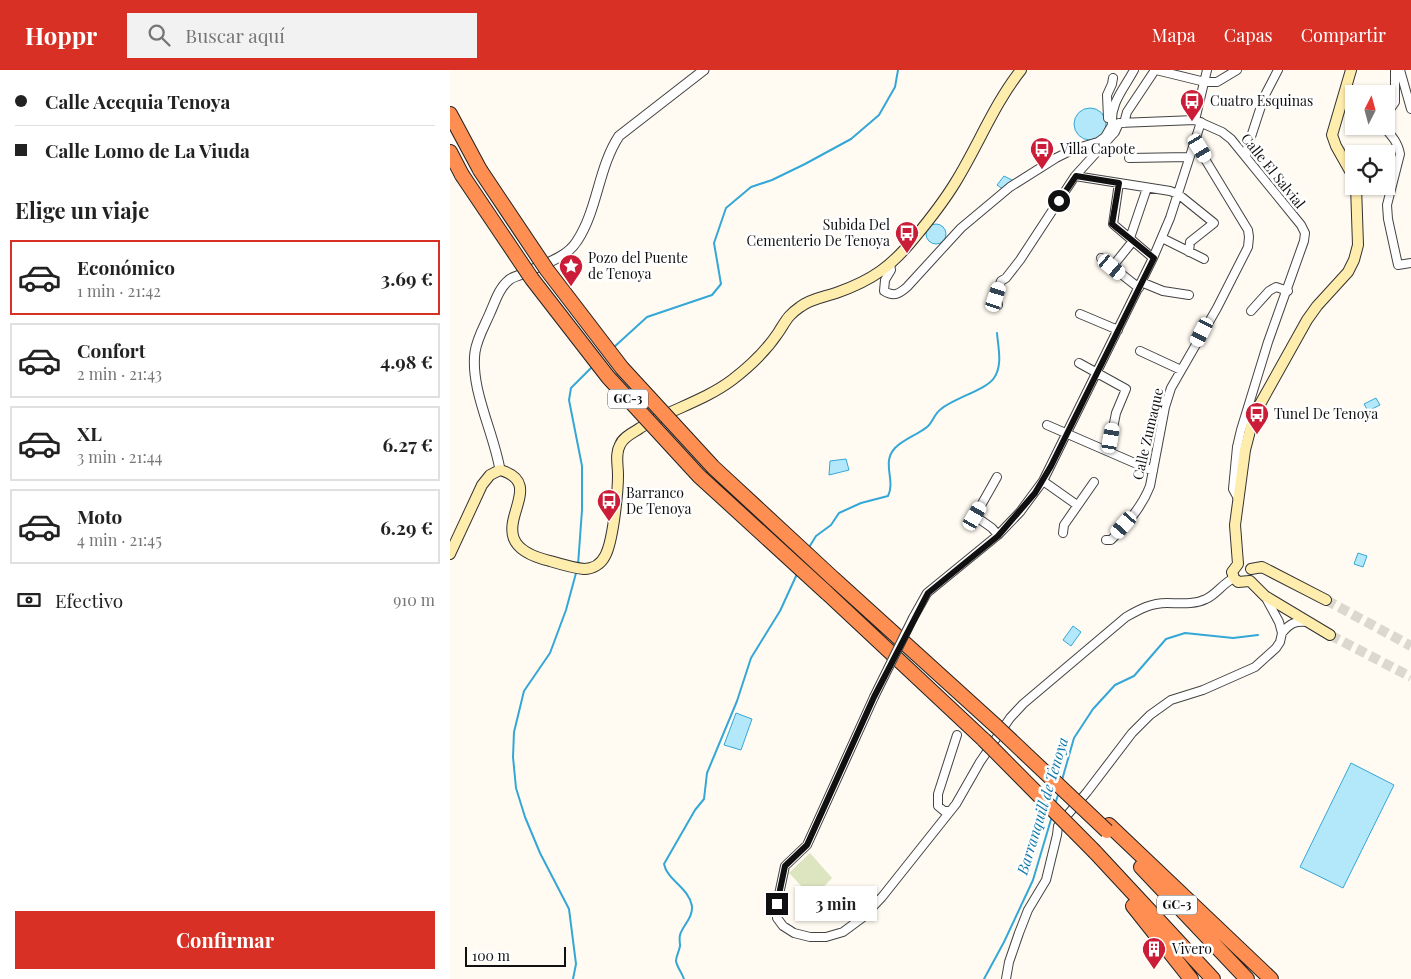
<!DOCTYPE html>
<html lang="es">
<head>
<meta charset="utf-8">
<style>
  :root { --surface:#fff; --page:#f2f2f2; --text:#222; --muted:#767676; --line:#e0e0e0; --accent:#d93025 }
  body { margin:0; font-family:"Playfair Display",serif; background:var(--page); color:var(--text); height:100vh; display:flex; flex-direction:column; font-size:19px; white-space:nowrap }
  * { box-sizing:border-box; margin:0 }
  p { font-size:16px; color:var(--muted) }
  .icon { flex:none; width:28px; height:28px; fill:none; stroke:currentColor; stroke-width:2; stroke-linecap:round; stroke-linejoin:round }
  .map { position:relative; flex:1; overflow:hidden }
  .sheet { display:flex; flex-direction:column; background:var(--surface); width:450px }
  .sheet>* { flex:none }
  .banner { display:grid; align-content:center; height:110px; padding:0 15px; background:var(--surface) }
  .needle { width:32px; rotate:6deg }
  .fabs { position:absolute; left:895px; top:15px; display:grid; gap:10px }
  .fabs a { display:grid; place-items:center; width:50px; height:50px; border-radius:0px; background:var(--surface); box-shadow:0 1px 4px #0004; font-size:25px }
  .scale { position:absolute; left:15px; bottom:12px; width:101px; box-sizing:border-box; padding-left:5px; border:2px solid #101010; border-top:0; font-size:14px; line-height:18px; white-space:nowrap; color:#101010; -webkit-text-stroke:4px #fff; paint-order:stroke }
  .end { position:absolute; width:22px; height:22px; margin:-11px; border:6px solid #101010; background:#fff; box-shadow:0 0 0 2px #fff }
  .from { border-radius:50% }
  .bubble { position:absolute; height:35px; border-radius:0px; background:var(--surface); box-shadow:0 1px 4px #0004; font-size:16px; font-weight:700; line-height:35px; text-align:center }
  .car { position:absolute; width:15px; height:30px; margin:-15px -8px; border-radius:6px; box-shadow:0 0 4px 1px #0007; background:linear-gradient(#fff 24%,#345 0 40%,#fff 0 76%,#345 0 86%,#fff 0) }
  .banner b { display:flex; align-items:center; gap:18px; height:48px; font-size:19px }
  .banner b+b { border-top:1px solid var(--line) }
  .banner i { width:12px; height:12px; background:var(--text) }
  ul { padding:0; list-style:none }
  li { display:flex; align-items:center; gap:15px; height:75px; margin:0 10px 8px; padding:0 5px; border:2px solid var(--line); border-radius:0px }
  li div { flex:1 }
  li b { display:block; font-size:19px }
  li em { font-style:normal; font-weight:700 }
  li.active { border-color:var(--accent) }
  li>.icon { width:45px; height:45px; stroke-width:1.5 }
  h2 { padding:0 15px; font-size:22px; line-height:60px }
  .pay { display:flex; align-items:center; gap:12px; height:55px; padding:0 15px; font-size:19px }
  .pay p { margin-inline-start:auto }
  .action { display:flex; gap:10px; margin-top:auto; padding:10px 15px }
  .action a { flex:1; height:58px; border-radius:0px; background:var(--accent); color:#fff; font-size:20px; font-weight:700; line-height:58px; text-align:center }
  header { display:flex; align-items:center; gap:30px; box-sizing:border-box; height:70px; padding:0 25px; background:var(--accent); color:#fff }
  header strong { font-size:24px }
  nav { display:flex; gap:28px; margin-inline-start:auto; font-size:18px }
  .search { width:350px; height:45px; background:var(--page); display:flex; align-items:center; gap:12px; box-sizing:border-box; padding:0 18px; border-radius:0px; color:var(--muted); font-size:19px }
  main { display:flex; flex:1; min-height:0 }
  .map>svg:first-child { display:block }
  .cemetery { fill:#dce4c0 }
  .water { fill:#b3e7fa; stroke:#34a7d7 }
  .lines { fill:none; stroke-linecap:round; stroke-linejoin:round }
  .stream { stroke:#34a7d7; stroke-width:2 }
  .secondary-tunnel { stroke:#dbd8d0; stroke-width:10; stroke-dasharray:10 5; stroke-linecap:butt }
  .minor-casing { stroke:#434343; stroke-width:10 }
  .tertiary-casing { stroke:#434343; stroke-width:11 }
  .secondary-casing { stroke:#323232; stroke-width:12 }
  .motorway-casing { stroke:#212121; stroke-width:16 }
  .minor { stroke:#fff; stroke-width:8 }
  .tertiary { stroke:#fff; stroke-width:9 }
  .secondary { stroke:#ffedad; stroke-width:10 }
  .motorway { stroke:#fe8e51; stroke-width:14 }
  .minor-bridge-casing { stroke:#434343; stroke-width:10; stroke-linecap:butt }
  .motorway-bridge-casing { stroke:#212121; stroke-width:16; stroke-linecap:butt }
  .minor-bridge { stroke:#fff; stroke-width:8 }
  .motorway-bridge { stroke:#fe8e51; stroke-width:14 }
  .route { stroke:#101010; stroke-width:6 }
  .labels { text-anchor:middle; stroke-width:5; stroke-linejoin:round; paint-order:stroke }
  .shield { fill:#fff; stroke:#585858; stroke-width:1 }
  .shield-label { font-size:12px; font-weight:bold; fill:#101010 }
  .poi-label { font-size:14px; fill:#101010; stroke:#fff; text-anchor:start }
  .street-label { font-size:14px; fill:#101010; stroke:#fff }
  .water-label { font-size:15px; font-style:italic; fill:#0f78ac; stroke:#fff }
</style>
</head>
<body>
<header>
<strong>Hoppr</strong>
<div class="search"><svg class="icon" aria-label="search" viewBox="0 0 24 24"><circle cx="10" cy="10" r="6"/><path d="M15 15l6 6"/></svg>Buscar aquí</div>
<nav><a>Mapa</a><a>Capas</a><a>Compartir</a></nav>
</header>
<main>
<section class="sheet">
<div class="banner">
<b><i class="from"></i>Calle Acequia Tenoya</b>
<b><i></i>Calle Lomo de La Viuda</b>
</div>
<h2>Elige un viaje</h2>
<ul>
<li class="active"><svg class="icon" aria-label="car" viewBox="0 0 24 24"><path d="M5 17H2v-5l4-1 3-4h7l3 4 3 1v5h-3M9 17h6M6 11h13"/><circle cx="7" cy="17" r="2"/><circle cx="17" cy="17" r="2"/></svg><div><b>Económico</b><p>1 min · 21:42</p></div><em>3.69 €</em></li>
<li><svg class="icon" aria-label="car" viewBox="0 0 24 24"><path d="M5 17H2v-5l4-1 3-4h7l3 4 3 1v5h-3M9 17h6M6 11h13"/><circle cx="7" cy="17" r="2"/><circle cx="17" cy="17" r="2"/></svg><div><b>Confort</b><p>2 min · 21:43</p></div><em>4.98 €</em></li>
<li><svg class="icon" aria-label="car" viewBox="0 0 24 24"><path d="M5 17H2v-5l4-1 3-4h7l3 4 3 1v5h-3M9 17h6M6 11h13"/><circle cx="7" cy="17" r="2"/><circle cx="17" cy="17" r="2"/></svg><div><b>XL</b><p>3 min · 21:44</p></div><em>6.27 €</em></li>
<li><svg class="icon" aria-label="car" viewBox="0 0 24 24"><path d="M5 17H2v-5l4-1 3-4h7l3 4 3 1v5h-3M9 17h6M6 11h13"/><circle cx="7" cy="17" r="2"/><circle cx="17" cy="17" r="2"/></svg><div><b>Moto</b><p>4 min · 21:45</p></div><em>6.29 €</em></li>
</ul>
<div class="pay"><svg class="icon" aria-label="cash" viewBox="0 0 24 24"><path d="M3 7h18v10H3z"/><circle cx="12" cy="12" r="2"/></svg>Efectivo<p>910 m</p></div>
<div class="action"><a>Confirmar</a></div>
</section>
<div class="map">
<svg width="961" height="909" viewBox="0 0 961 909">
  <rect width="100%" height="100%" fill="#fffbf2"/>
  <!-- cemetery -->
  <path class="cemetery" d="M 360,783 L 382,808 L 363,828 L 339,803 Z"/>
  <!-- water -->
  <path class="water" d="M624 54a16 16 0 1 1 32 0a16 16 0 1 1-32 0Z
    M 554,106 L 564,111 L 553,119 L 547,115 Z
    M476 164a10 10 0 1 1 20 0a10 10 0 1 1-20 0Z
    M 926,328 L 930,335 L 918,341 L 914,334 Z
    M 396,389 L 399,400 L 379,405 L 380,391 Z
    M 908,483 L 917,486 L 913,497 L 904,494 Z
    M 623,556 L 631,562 L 621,576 L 613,570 Z
    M 286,643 L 302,649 L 291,680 L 274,675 Z
    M 901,693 L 944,715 L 893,818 L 850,797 Z"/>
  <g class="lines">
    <!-- stream -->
    <path class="stream" d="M 163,278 L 197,247 L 262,225 L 271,214 L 264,173 L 276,138 L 301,117 L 322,110 L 355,94 L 401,69 L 429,45 L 445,17 L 448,0
      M 358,479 L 366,466 L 381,455 L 389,443 L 411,433 L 438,426 C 446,410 431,393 445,378 C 454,369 467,365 477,357 C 483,352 484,344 491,339 C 504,328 536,320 544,308 C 553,295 548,277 547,263
      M 128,495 L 132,440 L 132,396 L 119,330 L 121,318 L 143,296
      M 612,710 L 624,668 L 643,639 L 665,615 L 684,606 L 716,569 L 735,563 L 783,568 L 808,565
      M 605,734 L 609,722
      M 123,909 L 126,894 L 119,839 L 90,783 L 75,747 L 66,718 L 63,687 L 64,662 L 74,621 L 100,583 L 116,540 L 126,503
      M 234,909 C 232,903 227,897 226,891 C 226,886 229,882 230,876 C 230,872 229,869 230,865 C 233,855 243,848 242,836 C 239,818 217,810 214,794 L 245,740 L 254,729 L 257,703 L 287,631 L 301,588 L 330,541 L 347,504
      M 534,909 L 554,872 L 583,810 L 602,746"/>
    <!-- secondary-tunnel -->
    <path class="secondary-tunnel" d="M 876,530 L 961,576
      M 880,565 L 961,607"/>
    <!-- minor casing -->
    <g class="minor-casing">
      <path id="minor" d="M 706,0 L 755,12 L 767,12 L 787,0
        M 950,0 L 961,39
        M 936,45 L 945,32 L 945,0
        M 658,48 L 657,25 L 662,14 L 663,8
        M 745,50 L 757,0
        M 674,53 L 677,42 L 705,0
        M 662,55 C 660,33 674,19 684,0
        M 933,56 C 941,65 948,72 950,84 L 937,135 L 938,149 L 948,195 L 961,193
        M 796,87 L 797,79 L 814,27 L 828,0
        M 679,88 L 739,87
        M 625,106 L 720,121 L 728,124 L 764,153 L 740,172 L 739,182
        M 669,113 L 663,154 L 703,188
        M 680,168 L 697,118
        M 712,168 L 754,189
        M 651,188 L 689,218
        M 440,194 L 441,200 L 435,210 L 434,221 C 444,227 449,224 457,217 L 511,158 L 560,117 L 606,88 L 624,79 L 648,72 L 655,67 L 662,55 L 669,53 L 745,50 L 772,62 L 781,69 L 851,155 L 855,163 L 854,171 L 818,272 L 791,360 L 787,377 L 783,419 L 789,430
        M 662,197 L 683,171
        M 691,212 L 713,221 L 739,225
        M 548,235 L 546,227 L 551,211 L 556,208 L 570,190 L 625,106 L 665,62 L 669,53
        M 801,241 L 819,221 L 826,217 L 838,221
        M 630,244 L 668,260
        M 690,281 L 731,300
        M 629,293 L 676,319 L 666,343 L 661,368
        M 597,355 L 703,401
        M 547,407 L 525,446 L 542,458 L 548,465
        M 593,411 L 627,435
        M 613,463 L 614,455 L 644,412
        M 656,470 L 661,470 C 677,454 692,437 700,416 L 715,337 L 721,318 L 767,238 L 798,177 L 799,167 L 798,160 L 744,71
        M 816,528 L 829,552 L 832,563 C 840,553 845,551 857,552
        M 463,548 L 477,523 L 548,465 L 570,442 L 593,411 L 703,188 L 720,148 L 751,52
        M 424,627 L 357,775 L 335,796 L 327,834 L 327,848 L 333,856 L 344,863 L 360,867 L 376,867 L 393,862 L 412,848 L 432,827 L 506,734 L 530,692 L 560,648 L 573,634 L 676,547 C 690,539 701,533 717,533 C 729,533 744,535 756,529 C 767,524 773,513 784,508
        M 499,741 L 494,741 L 488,736 L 488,724 L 507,665
        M 556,909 L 559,892 L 569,863 L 578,840 L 596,810 L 607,765 L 608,756 L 637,722 L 682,663 L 700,645 L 721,630 L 753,620 L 805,597 L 826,578 L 830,572 L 832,563"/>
    </g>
    <!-- tertiary casing -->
    <g class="tertiary-casing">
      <path id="tertiary" d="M 50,400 C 44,363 20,319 25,282 C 27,268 35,255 40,243 C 45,232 49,218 59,210 C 62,207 68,206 72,204 C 90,195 116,189 127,171 C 148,139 148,98 169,66 L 254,0"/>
    </g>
    <!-- secondary casing -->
    <g class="secondary-casing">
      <path id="secondary" d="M 901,0 L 882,65 L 886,76 L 904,108
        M 0,484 L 32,415 L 40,405 L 50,400 C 107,416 16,471 100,491 C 110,494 123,498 134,499 C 143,499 151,494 155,486 C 163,472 168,422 168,405 C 168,394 165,384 170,375 C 173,367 183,363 190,358 C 219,340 254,331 282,310 C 299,297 316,281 328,263 C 336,251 337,246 350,237 C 360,229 374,227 386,223 C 423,210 442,196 466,166 C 480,149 494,131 505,113 C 528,76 544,34 571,0
        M 801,499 L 812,497 L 876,530
        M 800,511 L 788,512 L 784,508 L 782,502 L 788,494 L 785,455 L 795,380 L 802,353 L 809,336 L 857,250 L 867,236 L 898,202 L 904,190 L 908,175 L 906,116
        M 800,511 L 815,526 L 880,565"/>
    </g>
    <!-- motorway casing -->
    <g class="motorway-casing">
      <path id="motorway" d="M 0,44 L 30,100
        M 0,82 L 12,105
        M 385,510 L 546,656
        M 377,523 L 534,670
        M 659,755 L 821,909
        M 645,782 L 763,909
        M 691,797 L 797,909
        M 683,836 L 741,909"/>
    </g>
    <!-- minor -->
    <use href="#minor" class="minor"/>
    <!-- tertiary -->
    <use href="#tertiary" class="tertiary"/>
    <!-- secondary -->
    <use href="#secondary" class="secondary"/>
    <!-- motorway -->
    <use href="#motorway" class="motorway"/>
    <!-- minor-bridge casing -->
    <g class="minor-bridge-casing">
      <path id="minor-bridge" d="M 424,627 L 463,548"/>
    </g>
    <!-- motorway-bridge casing -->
    <g class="motorway-bridge-casing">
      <path id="motorway-bridge" d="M 30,100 L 97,200 L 172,298 L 263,397 L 385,510
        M 12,105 L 82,209 L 158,307 L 249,406 L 377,523
        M 546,656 L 657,761
        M 534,670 L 645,782"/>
    </g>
    <!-- minor-bridge -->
    <use href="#minor-bridge" class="minor-bridge"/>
    <!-- motorway-bridge -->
    <use href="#motorway-bridge" class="motorway-bridge"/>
  </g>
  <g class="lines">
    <!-- route -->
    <path class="route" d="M 327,834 L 335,796 L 357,775 L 424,627 L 478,523 L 548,466 L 585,423 L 601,396 L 704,188 L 662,154 L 669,113 L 626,106 L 609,131"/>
  </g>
  <!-- icons -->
  <defs>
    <g id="bus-pin" transform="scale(1.25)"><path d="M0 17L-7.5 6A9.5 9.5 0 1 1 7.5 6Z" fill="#cb1d38" stroke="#fff"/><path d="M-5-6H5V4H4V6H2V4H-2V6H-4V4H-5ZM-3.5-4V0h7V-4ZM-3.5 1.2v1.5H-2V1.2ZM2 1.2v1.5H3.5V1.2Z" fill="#fff"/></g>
    <g id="sight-pin" transform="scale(1.25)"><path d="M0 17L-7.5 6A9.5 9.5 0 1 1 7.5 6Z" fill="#cb1d38" stroke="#fff"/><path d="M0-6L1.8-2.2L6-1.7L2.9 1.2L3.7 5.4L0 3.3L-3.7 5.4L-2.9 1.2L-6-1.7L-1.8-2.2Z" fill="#fff"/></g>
    <g id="building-pin" transform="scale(1.25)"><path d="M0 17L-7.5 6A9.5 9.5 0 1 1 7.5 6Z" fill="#cb1d38" stroke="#fff"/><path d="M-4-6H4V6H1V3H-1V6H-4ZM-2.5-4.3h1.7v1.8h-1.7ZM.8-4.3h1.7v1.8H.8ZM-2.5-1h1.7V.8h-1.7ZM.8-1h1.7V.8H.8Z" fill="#fff"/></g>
  </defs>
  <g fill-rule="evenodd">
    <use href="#bus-pin" x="742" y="31"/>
    <use href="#bus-pin" x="592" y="79"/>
    <use href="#bus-pin" x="457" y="163"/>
    <use href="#sight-pin" x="121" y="196"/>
    <use href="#bus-pin" x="807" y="344"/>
    <use href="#bus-pin" x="159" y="431"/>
    <use href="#building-pin" x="704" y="879"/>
  </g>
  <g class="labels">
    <!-- shield labels -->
    <g class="shield">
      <rect x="158" y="319.5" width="40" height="19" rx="4"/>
      <rect x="707" y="825.5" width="40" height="19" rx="4"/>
    </g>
    <g class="shield-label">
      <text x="178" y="333">GC-3</text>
      <text x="727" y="839">GC-3</text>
    </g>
    <!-- poi labels -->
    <g class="poi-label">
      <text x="760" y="36">Cuatro Esquinas</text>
      <text x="610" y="84">Villa Capote</text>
      <text x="440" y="160" text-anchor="end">Subida Del<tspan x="440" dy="16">Cementerio De Tenoya</tspan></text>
      <text x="138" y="193">Pozo del Puente<tspan x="138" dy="16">de Tenoya</tspan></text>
      <text x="824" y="349">Tunel De Tenoya</text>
      <text x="176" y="428">Barranco<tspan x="176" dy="16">De Tenoya</tspan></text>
      <text x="722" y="884">Vivero</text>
    </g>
    <!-- street labels -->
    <g class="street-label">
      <text transform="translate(823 101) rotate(51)" y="5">Calle El Salvial</text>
      <text transform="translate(698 364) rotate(-77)" y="5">Calle Zumaque</text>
    </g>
    <!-- water labels -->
    <g class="water-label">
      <text transform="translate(593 736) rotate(-73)" y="5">Barranquill de Tenoya</text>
    </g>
  </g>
</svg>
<div class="fabs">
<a><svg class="needle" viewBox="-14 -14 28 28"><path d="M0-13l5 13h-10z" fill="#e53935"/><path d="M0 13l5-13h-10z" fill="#767676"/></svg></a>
<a><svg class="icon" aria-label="locate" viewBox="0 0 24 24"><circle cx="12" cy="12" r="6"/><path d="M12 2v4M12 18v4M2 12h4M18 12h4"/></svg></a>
</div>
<div class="scale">100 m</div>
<i class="end from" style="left:609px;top:131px"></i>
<i class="end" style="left:327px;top:834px"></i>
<div class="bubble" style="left:345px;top:816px;width:82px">3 min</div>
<i class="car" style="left:750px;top:78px;rotate:149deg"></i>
<i class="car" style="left:662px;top:197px;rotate:130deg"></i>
<i class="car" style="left:546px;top:227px;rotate:18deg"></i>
<i class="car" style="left:752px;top:262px;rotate:207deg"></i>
<i class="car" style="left:661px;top:368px;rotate:10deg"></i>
<i class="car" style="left:525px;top:446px;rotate:30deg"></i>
<i class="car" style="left:674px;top:455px;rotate:221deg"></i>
</div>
</main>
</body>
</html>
